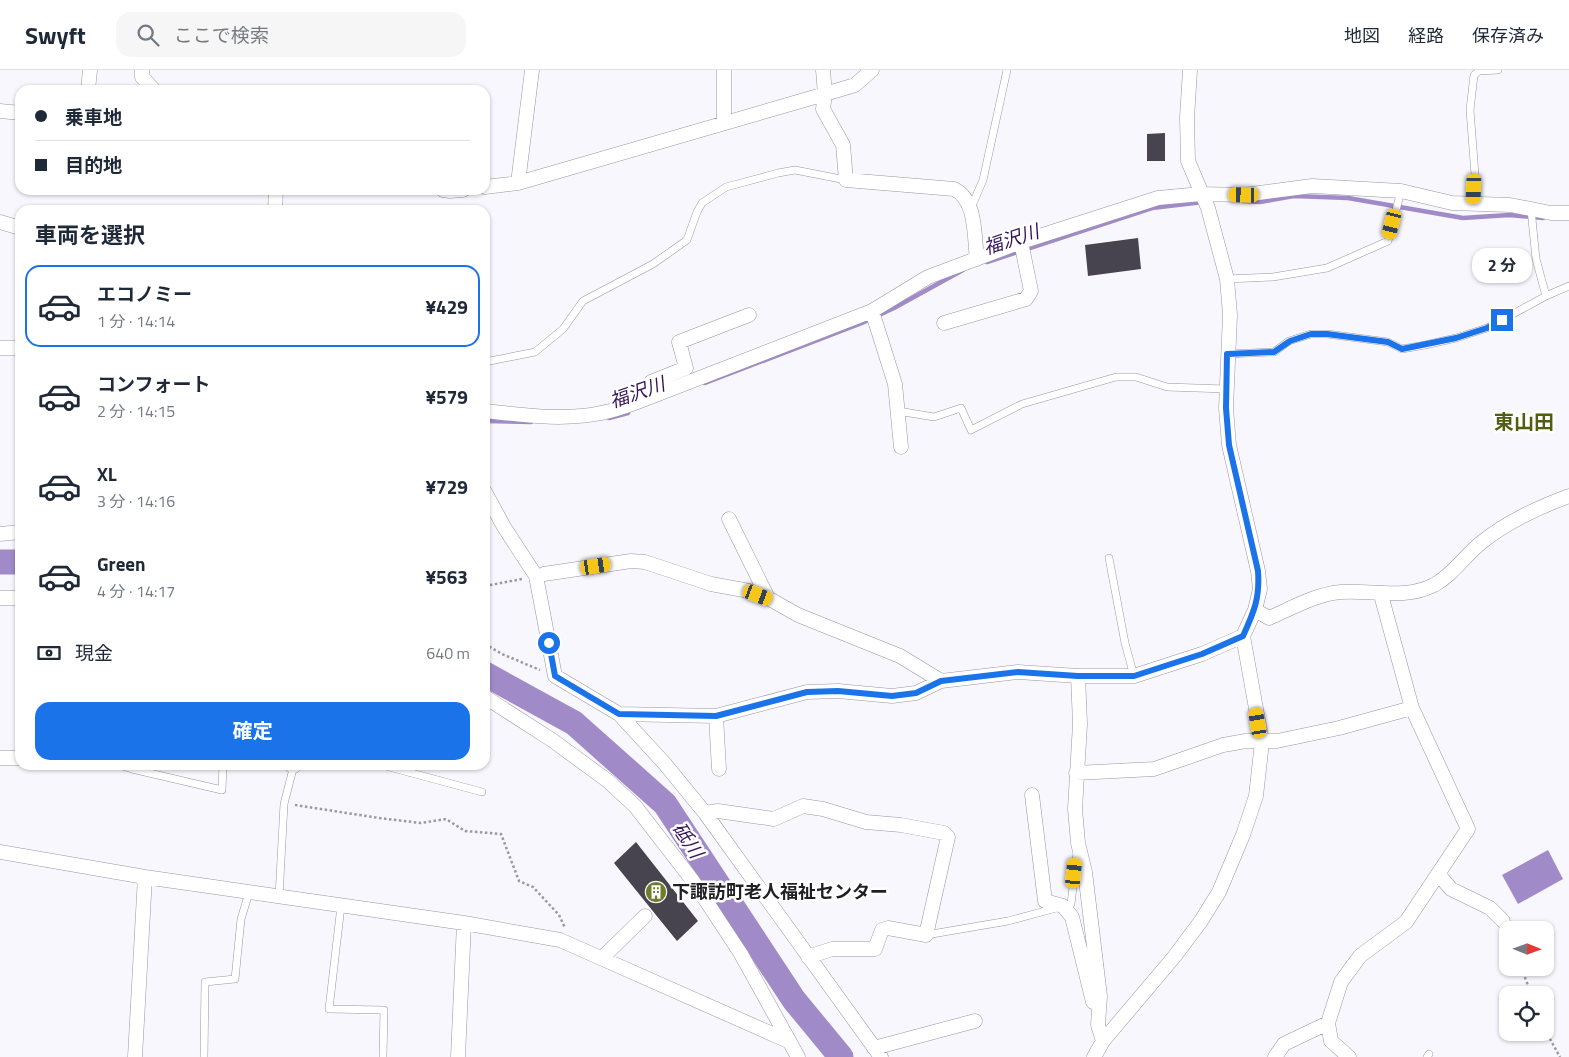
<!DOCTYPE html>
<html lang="ja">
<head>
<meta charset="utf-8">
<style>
  :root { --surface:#fff; --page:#f6f6f7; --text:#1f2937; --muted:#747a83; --line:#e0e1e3; --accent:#1a73e8 }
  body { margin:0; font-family:"Titillium Web","Noto Sans JP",sans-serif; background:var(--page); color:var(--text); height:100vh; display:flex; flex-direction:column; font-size:19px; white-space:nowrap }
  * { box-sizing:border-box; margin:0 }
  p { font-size:16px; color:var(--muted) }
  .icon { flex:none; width:28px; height:28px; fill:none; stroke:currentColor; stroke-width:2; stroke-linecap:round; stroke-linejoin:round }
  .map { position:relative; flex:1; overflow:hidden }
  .drawer { position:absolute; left:15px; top:135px; width:475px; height:565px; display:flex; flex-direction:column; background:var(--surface); border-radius:15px; box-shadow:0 1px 4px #0004 }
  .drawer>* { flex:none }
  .hud { position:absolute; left:15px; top:15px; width:475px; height:110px; border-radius:15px; box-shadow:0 1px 4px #0004; display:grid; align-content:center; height:110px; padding:0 20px; background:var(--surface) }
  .needle { width:32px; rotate:91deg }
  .tools { position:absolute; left:1499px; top:851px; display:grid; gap:10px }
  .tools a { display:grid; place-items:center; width:55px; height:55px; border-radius:10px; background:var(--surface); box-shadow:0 1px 4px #0004; font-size:25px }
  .end { position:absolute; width:22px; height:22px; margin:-11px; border:6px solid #1a73e8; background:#fff; box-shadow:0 0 0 2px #fff }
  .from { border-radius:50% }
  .bubble { position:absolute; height:35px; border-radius:15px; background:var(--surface); box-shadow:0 1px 4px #0004; font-size:16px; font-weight:700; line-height:35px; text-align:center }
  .car { position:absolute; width:15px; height:30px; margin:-15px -8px; border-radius:6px; box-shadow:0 0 4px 1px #0007; background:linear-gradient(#f5c518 24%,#345 0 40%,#f5c518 0 76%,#345 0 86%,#f5c518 0) }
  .hud b { display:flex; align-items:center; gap:18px; height:48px; font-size:19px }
  .hud b+b { border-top:1px solid var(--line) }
  .hud i { width:12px; height:12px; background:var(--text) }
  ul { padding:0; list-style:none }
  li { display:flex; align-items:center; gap:15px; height:82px; margin:0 10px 8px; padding:0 10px; border:2px solid transparent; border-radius:15px }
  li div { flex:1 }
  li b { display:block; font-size:19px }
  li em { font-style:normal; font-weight:700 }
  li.on { border-color:var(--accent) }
  li>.icon { width:45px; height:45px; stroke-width:1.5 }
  h2 { padding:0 20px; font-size:22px; line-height:60px }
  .pay { display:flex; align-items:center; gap:12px; height:55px; padding:0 20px; font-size:19px }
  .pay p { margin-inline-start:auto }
  .cta { display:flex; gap:10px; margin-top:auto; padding:10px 20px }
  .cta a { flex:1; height:58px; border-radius:15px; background:var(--accent); color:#fff; font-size:20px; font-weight:700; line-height:58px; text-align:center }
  header { display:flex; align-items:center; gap:30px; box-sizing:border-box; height:70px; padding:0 25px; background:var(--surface); border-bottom:1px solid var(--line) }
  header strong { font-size:24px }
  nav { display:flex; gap:28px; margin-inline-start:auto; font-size:18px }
  .search { width:350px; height:45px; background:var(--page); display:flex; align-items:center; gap:12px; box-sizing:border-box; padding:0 18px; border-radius:15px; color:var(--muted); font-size:19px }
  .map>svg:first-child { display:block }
  .water { fill:#a08bc8 }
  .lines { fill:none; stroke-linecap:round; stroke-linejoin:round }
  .stream { stroke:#a08bc8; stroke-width:4.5 }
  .river { stroke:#a08bc8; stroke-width:25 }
  .building { fill:#47434f }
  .lane-casing { stroke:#9a95a4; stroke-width:8 }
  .street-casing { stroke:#9a95a4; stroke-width:15 }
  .path { stroke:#9a999f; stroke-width:2.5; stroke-dasharray:2.5 2.5; stroke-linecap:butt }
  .lane { stroke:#fff; stroke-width:7 }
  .street { stroke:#fff; stroke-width:14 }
  .route { stroke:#1a73e8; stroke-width:6 }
  .labels { text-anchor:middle; stroke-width:5; stroke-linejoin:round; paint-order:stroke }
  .poi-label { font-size:18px; font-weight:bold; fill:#201f24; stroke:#fff; text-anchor:start }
  .water-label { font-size:19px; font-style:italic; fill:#35145c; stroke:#fff }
  .quarter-label { font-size:20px; font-weight:bold; fill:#515e10; stroke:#fff }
</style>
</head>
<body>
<header>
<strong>Swyft</strong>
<div class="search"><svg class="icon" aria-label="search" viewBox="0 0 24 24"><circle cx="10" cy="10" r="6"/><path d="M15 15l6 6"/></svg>ここで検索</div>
<nav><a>地図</a><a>経路</a><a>保存済み</a></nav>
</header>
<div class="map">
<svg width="1569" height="987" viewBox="0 0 1569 987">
  <rect width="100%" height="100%" fill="#f8f7fd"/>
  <!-- water -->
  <path class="water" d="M 1548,780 L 1563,809 L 1518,834 L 1502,805 Z"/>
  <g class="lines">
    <!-- stream -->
    <path class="stream" d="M 1243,131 L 1260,132 L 1294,126 L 1348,128 L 1463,148 L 1509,145 L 1543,148
      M 987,192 L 1152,138 L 1203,132
      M 705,313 L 862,253 L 894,238 L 963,200
      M 609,348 L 628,343
      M 485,351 L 531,352"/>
    <!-- river -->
    <path class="river" d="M 0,492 L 20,492
      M 485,604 L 574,653 L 665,734 L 794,930 L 841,987"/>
  </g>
  <!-- building -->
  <path class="building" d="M 1165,63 L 1165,91 L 1147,91 L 1147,64 Z
    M 1138,168 L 1141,199 L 1088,206 L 1085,175 Z
    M 636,772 L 698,851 L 677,871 L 614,793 Z"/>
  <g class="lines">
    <!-- lane casing -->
    <g class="lane-casing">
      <path id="lane" d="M 1474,134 L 1475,105 L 1470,40 L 1474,5 L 1479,1 L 1498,0
        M 971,138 L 983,110 L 1007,0
        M 1531,139 L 1536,189 L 1546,226
        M 1227,209 L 1273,207 L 1327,198 L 1388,171 L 1401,121
        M 1227,284 L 1274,282 L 1289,271 L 1311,264 L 1327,264 L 1388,272 L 1402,279 L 1425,275 L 1456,268 L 1487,258 L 1546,226 L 1569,216
        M 485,292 L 535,282 L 563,259 L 583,231 L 653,194 L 687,170 L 697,142 L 702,133 L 726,117 L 778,103 L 795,100 L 846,110
        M 898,341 L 934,347 L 961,338 L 971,360 L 1022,334 L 1116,307 L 1136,307 L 1167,317 L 1226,319
        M 1109,488 L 1125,573 L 1134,606
        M 119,695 L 132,699
        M 134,695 L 132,699 L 222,720 L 223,695
        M 382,695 L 482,722
        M 411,703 L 413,695
        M 279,827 L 284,734 L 294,695
        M 341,836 L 329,939 L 384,940 L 383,986
        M 926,865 L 1008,851 L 1071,834 L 1077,783
        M 204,987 L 205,912 L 235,909 L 241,849 L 249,823
        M 1427,987 L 1429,984"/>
    </g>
    <!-- street casing -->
    <g class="street-casing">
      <path id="street" d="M 142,0 L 142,7 L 154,20
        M 724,0 L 724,53
        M 823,0 L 825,24 L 823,39 L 843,75 L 846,110 L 954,119 C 977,130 974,167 977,189
        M 88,20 L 90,0
        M 0,41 L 20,43
        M 518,113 L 532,0
        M 485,117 L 518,113 L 825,24 L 855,15 L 872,0
        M 443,120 L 450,121 L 463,120
        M 275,140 L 276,120
        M 0,152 L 20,158
        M 872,241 L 895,314 L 901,377
        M 944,253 L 1026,229 L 1031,221 L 1021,172
        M 0,278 L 20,278
        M 644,329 L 651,312 L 686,298 L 679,272 L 749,245
        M 485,341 C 523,345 563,351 601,343 C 612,341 624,337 635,333 L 872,241 L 928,207 L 1021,172 L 1158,128 L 1201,124 L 1244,125 L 1312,116 L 1401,121 L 1452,133 L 1510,135 L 1551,143 L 1569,143
        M 485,422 L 504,457 L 536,506 L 555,606 L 619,644 L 665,694 L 705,743 L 881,987
        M 729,449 L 768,528
        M 0,464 L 20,462
        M 544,504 L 631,491 L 645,492 L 711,514 L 749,521 L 768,528 L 798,545 L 900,586 L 941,611
        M 0,528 L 20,528
        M 1255,540 L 1269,548 C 1292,538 1316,524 1341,522 C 1373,520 1404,530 1434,515 C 1454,504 1465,485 1482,472 C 1507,452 1539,437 1569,426
        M 1078,606 L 1080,654 L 1075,739 L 1078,773 L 1085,802 L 1100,926 L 1098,955 L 1103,971
        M 485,627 L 552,670 L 608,711 L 635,736 L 693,811 L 741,884 L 798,987
        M 619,644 L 716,646 L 807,622 L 838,621 L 892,626 L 916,623 L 941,611 L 1018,602 L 1078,606 L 1134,606 L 1202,584 L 1243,566
        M 716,646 L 719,699
        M 0,688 L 20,688
        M 291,695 L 294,696
        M 1076,703 L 1154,699 L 1223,675 L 1246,671 L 1277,671 L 1339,658 L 1412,638
        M 1032,725 L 1045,831 L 1063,836 L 1072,847 L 1093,932
        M 705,743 L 718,741 L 774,749 L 803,736 L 823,739 L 866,752 L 901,755 L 944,763 L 948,767 L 926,865 L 888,858 L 882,860 L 875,879 L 832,879 L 808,887
        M 0,782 L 145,807 L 464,853 L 560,870 L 788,971
        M 1439,805 L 1451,819 L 1490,838 L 1503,851
        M 602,888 L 645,846
        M 874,978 L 975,951
        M 135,987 L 145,807
        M 458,987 L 464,853
        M 1094,987 L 1103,971 L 1174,887 L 1201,851 L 1219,822 L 1243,765 L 1256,726 L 1262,672 L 1243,566 L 1255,540 L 1260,519 L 1258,501 L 1229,375 L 1226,338 L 1230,245 L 1227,209 L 1208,138 L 1188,91 L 1187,48 L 1190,0
        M 1275,987 L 1284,974 L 1328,953
        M 1349,987 L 1331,971 L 1328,953 L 1341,912 L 1360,886 L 1406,852 L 1468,759 L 1412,638 L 1381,525"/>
    </g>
    <!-- path -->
    <path class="path" d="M 485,516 L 522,509
      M 485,574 L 502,584 L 540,600
      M 295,735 L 379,748 L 421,753 L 446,749 L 465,761 L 501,764 L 519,811 L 533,817 L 559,845 L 565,858
      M 1521,898 L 1532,925
      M 1545,960 L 1560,987"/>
    <!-- lane -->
    <use href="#lane" class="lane"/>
    <!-- street -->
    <use href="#street" class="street"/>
  </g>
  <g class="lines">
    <!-- route -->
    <path class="route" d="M 549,573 L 555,606 L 619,644 L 716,646 L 807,622 L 838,621 L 892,626 L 916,623 L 941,611 L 1018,602 L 1078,606 L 1134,606 L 1202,584 L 1243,566 C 1254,542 1260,528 1258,501 L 1229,375 L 1226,338 L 1227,284 L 1274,282 L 1290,271 L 1311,264 L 1327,264 L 1388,272 L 1402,279 L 1456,268 L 1487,258 L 1502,250"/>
  </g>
  <!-- icons -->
  <defs>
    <g id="building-disc" transform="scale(1.125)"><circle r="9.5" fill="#6e7d2c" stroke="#fff"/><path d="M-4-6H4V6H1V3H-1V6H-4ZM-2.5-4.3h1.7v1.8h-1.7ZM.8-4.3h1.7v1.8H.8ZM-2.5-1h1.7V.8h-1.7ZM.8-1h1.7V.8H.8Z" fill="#fff"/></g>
  </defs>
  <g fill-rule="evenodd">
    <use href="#building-disc" x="656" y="822"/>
  </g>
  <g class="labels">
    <!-- poi labels -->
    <g class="poi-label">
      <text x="672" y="828">下諏訪町老人福祉センター</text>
    </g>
    <!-- water labels -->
    <g class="water-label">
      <text transform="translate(1011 169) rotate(-18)" y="7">福沢川</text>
      <text transform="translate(637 322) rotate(-19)" y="7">福沢川</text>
      <text transform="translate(688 770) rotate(57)" y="7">砥川</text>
    </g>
    <!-- quarter labels -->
    <g class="quarter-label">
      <text x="1524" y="359">東山田</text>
    </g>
  </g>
</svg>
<div class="tools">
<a><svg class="needle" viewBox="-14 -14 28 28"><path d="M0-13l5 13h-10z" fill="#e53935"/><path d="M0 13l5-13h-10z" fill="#747a83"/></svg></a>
<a><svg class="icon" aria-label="locate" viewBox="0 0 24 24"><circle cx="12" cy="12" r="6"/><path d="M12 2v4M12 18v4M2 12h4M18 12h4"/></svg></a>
</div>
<i class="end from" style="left:549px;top:573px"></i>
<i class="end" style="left:1502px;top:250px"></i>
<div class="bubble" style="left:1472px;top:178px;width:60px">2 分</div>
<i class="car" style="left:1474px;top:119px;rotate:182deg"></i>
<i class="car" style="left:1244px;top:125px;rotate:271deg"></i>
<i class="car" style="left:1392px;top:154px;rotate:194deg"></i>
<i class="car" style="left:596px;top:496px;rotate:81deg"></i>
<i class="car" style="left:758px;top:525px;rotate:111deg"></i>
<i class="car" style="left:1258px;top:653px;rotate:350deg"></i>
<i class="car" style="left:1074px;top:803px;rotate:6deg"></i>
<div class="hud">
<b><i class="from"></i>乗車地</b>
<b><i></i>目的地</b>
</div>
<section class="drawer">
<h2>車両を選択</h2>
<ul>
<li class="on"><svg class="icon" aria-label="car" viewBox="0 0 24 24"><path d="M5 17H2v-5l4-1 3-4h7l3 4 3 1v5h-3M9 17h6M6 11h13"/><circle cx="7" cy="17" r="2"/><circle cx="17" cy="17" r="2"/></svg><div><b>エコノミー</b><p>1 分 · 14:14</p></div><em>¥429</em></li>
<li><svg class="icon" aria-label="car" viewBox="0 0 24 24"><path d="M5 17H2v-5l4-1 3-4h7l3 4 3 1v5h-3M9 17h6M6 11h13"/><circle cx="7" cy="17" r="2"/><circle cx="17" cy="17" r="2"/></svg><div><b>コンフォート</b><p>2 分 · 14:15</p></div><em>¥579</em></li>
<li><svg class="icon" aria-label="car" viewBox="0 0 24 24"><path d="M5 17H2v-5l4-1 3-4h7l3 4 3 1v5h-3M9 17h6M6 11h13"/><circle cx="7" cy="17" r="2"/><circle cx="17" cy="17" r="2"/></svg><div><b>XL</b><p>3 分 · 14:16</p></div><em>¥729</em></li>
<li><svg class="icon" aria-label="car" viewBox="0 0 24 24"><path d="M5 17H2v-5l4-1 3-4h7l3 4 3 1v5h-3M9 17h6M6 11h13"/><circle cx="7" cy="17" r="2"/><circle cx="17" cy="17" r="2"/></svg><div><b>Green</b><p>4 分 · 14:17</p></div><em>¥563</em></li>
</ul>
<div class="pay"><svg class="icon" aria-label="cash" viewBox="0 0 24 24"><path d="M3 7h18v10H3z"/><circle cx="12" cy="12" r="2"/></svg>現金<p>640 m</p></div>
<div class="cta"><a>確定</a></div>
</section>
</div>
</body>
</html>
